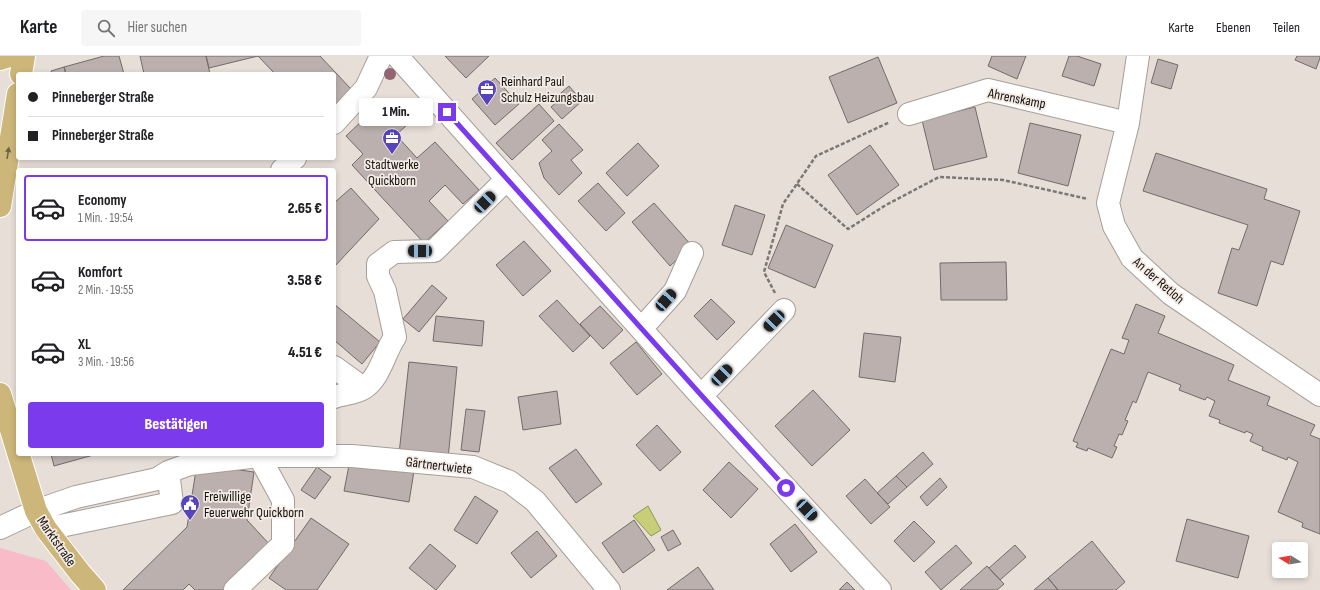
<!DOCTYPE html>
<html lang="de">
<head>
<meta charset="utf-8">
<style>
  :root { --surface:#fff; --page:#f6f6f6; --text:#202124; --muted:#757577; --line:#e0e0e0; --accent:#7c3aed }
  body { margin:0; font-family:"Sofia Sans Condensed",sans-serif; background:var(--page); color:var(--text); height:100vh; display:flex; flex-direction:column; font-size:15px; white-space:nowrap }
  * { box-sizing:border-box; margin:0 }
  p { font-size:13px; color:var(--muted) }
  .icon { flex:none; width:22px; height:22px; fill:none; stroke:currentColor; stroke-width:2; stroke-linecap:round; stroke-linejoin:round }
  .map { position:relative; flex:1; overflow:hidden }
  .panel { position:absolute; left:16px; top:112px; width:320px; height:288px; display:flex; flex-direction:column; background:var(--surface); border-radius:4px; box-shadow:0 2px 6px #0003 }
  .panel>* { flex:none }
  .top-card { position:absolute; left:16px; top:16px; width:320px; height:88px; border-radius:4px; box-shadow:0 2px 6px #0003; display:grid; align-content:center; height:88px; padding:0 12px; background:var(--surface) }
  .needle { width:26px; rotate:281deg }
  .tools { position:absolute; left:1272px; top:486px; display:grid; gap:8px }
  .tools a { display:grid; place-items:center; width:36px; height:36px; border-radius:4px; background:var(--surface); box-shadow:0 2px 6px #0003; font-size:20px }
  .end { position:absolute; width:18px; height:18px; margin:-9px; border:5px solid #7c3aed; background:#fff; box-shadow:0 0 0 2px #fff }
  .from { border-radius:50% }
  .bubble { position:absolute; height:28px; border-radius:4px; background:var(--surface); box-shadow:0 2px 6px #0003; font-size:13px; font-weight:800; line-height:28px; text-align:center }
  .car { position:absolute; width:12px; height:24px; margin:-12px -6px; border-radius:5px; box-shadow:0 0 3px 1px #0007; background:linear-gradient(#222 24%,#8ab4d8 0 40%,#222 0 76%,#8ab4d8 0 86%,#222 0) }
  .top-card b { display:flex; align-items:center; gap:14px; height:38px; font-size:15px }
  .top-card b+b { border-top:1px solid var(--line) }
  .top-card i { width:10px; height:10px; background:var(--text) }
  ul { padding:7px 0 0; list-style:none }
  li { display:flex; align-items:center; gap:12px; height:66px; margin:0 8px 6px; padding:0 4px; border:2px solid transparent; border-radius:4px }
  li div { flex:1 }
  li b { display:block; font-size:15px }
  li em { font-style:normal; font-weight:800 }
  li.current { border-color:var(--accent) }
  li>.icon { width:36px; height:36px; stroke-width:1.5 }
  .action { display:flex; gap:8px; margin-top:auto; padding:8px 12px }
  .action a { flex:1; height:46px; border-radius:4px; background:var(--accent); color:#fff; font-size:16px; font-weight:800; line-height:46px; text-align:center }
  header { display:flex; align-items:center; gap:24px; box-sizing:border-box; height:56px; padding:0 20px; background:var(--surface); border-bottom:1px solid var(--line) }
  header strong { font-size:19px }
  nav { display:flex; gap:22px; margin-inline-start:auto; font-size:14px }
  .search { width:280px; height:36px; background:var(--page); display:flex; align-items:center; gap:10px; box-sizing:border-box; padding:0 14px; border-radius:4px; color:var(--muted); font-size:15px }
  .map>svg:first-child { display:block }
  .green { fill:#f9bbc8 }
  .water { fill:#c6cf78; stroke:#919658 }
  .building { fill:#bbb0ad; stroke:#746a68 }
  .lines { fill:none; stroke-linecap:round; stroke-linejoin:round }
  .minor-casing { stroke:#a69e98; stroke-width:24 }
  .major-casing { stroke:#fff; stroke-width:24 }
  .path { stroke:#7d7773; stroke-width:2.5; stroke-dasharray:4 2; stroke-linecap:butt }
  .minor { stroke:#fff; stroke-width:22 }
  .major { stroke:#cdb679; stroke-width:22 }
  .tree { fill:#956473 }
  .oneway { fill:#706444 }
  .route { stroke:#7c3aed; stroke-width:5 }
  .labels { text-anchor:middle; stroke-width:3.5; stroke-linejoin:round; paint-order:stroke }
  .poi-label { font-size:14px; fill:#14110f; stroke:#f4ebe4; text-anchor:start }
  .street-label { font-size:14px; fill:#14110f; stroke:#f4ebe4 }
</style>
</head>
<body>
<header>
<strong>Karte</strong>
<div class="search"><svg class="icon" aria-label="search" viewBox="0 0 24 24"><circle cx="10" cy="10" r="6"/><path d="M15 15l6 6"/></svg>Hier suchen</div>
<nav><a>Karte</a><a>Ebenen</a><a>Teilen</a></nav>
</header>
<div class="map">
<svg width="1320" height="534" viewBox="0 0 1320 534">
  <rect width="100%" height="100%" fill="#e7ded7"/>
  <!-- green -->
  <path class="green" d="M 0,492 L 46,505 L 71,534 L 0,534 Z"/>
  <!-- water -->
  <path class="water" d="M 648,450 L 661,474 L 651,480 L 633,460 Z"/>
  <!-- building -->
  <path class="building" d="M 104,0 L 119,0 L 124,18 L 66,18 L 64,11 Z
    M 140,0 L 206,0 L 210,18 L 144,18 Z
    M 206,0 L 258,0 L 209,12 Z
    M 258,0 L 320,0 L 351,33 L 334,50 L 334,18 L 275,18 Z
    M 445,0 L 489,0 L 466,22 Z
    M 992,0 L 1026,0 L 1017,23 L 988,10 Z
    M 1069,0 L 1077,0 L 1101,8 L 1094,30 L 1062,20 Z
    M 1297,0 L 1320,0 L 1320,2 L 1316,13 L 1295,4 Z
    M 878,1 L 897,47 L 848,67 L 829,21 Z
    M 1158,3 L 1178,9 L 1171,33 L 1151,27 Z
    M 64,11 L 66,18 L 52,18 L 51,15 Z
    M 495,22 L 519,48 L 495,69 L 472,43 Z
    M 569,30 L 582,45 L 562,63 L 551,51 L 558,45 L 555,42 Z
    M 385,43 L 408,68 L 396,79 L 417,102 L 435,86 L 479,134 L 463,148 L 445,129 L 429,145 L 448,165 L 424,187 L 352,109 L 363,98 L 346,80 Z
    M 539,48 L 554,65 L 512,104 L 496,87 Z
    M 975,51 L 987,101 L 934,114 L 922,64 Z
    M 1030,67 L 1081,79 L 1068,130 L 1018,117 Z
    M 559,68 L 583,94 L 571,104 L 582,117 L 559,139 L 544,122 L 539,107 L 552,95 L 542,84 Z
    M 638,87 L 659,110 L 627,140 L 606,117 Z
    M 870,89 L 899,129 L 857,159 L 828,119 Z
    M 1156,97 L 1267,133 L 1264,143 L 1300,155 L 1283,209 L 1271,205 L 1257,250 L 1218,237 L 1232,192 L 1239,194 L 1248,169 L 1143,135 Z
    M 598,127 L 625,157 L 606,175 L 578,145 Z
    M 351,132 L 379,163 L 334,211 L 334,147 Z
    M 654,147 L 692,190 L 670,210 L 632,166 Z
    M 735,149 L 765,159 L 752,199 L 722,189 Z
    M 786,169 L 833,189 L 815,232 L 768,212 Z
    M 524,185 L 551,215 L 523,240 L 496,209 Z
    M 1006,206 L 1007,244 L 941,244 L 940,207 Z
    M 432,229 L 447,242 L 419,276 L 403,263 Z
    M 711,243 L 735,266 L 717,284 L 694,260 Z
    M 557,244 L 590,280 L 573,296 L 539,260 Z
    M 334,248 L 380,286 L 362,308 L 334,284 Z
    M 1136,248 L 1165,260 L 1158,277 L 1234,309 L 1228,324 L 1270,341 L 1267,349 L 1315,369 L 1310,379 L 1320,383 L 1320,478 L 1302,471 L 1303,467 L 1278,456 L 1298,406 L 1288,401 L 1287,404 L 1262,394 L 1263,391 L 1250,385 L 1253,378 L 1246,375 L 1245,377 L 1219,367 L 1220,364 L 1209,360 L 1215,345 L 1207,341 L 1205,344 L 1179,334 L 1181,329 L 1148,316 L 1136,347 L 1133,345 L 1125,364 L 1128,365 L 1122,379 L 1119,378 L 1114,390 L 1117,391 L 1112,402 L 1088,392 L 1087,395 L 1076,391 L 1078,387 L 1073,385 L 1111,293 L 1124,298 L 1129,284 L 1122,282 Z
    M 600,250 L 623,274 L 603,293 L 580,268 Z
    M 436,260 L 484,265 L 482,290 L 433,285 Z
    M 864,277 L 901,281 L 895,326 L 859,321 Z
    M 636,286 L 662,318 L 637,339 L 610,307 Z
    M 409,306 L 457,311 L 448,403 L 399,398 Z
    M 813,334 L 850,374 L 812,410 L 775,370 Z
    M 557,335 L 561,368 L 523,374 L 518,341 Z
    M 466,353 L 485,355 L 479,396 L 461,394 Z
    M 657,369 L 681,396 L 660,415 L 636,389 Z
    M 576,393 L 602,428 L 576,447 L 549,412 Z
    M 923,396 L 933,408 L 907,431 L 896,420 Z
    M 51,398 L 97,398 L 54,410 Z
    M 350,404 L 414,415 L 409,446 L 344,435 Z
    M 729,406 L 758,433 L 731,462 L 703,434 Z
    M 197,408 L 254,416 L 247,464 L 271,490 L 225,534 L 195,534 L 189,528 L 183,534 L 123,534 L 187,471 Z
    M 317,411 L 331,421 L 315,443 L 301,434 Z
    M 896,420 L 907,431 L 888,448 L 877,437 Z
    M 940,422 L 947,431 L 927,450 L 920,441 Z
    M 865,423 L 890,451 L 871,468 L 846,440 Z
    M 475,440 L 498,455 L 477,488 L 454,474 Z
    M 311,462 L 349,488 L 317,534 L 286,534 L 269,522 Z
    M 1187,463 L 1249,480 L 1238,522 L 1176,505 Z
    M 634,464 L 655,494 L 623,517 L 602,487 Z
    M 914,465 L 935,486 L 914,506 L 894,485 Z
    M 795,468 L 817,496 L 791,516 L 770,488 Z
    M 673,474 L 681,488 L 668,495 L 661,481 Z
    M 537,475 L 557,500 L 531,522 L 511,497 Z
    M 1092,485 L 1125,526 L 1116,534 L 1058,534 L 1048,522 Z
    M 430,488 L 456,510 L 436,534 L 409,512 Z
    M 956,489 L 972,507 L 941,534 L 925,516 Z
    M 1015,489 L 1026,501 L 1000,524 L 989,512 Z
    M 987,510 L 1004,528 L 997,534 L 960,534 Z
    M 698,511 L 714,534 L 667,534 Z
    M 1048,522 L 1058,534 L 1034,534 Z
    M 847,526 L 855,534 L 839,534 Z"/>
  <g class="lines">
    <!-- minor casing -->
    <g class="minor-casing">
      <path id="minor" d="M 397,0 L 701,340 L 880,534
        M 1138,0 L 1128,67 L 1108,147 L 1114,170 L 1132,202 L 1171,238 L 1320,339
        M 909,58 L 988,34 L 1128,67
        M 334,67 L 366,32 L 381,0
        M 282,114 L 295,102
        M 641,273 L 675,235 L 692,197
        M 334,311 L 363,332
        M 701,340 L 784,254
        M 334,341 C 343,338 357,337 364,332 C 381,320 384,297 395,281 L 385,235 L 378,220 L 378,208 L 394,196 L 434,195 L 507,123
        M 259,400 L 352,400 L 473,411 L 510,426 L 535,445 L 609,534
        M 0,472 L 36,455 L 76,441 L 157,423 L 168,416
        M 46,473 L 172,447 L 168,416 L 190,408 L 259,400 L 283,444 L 283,488 L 235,534"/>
    </g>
    <!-- major casing -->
    <g class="major-casing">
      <path id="major" d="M 0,3 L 9,0
        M 21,18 L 24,0
        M 0,150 L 18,38
        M 0,338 L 36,455 L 46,473 L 80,517 L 95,534"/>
    </g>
    <!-- path -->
    <path class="path" d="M 797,128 L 848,173 L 886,149 L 939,121 L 1003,124 L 1088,143
      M 775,237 L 764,216 L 783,148 L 816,100 L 890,66"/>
    <!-- minor -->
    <use href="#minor" class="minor"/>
    <!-- major -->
    <use href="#major" class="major"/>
  </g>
  <!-- trees -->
  <circle class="tree" cx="390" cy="18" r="6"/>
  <!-- one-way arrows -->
  <defs><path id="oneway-solid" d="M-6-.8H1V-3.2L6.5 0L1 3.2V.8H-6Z"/></defs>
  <use class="oneway" href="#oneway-solid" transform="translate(8 97) rotate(-81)"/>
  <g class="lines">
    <!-- route -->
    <path class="route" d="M 447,56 L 702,340 L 786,432"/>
  </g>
  <!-- icons -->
  <defs>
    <g id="office-pin" transform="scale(1)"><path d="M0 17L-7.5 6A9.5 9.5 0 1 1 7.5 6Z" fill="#5544bc" stroke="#f4ebe4"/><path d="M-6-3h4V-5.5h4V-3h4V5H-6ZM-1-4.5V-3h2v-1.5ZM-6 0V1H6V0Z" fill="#fff"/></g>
    <g id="civic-pin" transform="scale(1)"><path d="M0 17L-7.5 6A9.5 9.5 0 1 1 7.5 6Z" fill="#5544bc" stroke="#f4ebe4"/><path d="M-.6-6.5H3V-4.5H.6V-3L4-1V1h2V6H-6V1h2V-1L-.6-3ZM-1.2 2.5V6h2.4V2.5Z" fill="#fff"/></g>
  </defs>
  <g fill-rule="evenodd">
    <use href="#office-pin" x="487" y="33"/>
    <use href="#office-pin" x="392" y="82"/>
    <use href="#civic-pin" x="190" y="448"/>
  </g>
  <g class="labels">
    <!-- poi labels -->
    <g class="poi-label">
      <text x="501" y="30">Reinhard Paul<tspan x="501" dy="16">Schulz Heizungsbau</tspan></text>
      <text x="392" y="113" text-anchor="middle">Stadtwerke<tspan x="392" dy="16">Quickborn</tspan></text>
      <text x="204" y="445">Freiwillige<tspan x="204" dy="16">Feuerwehr Quickborn</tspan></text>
    </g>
    <!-- street labels -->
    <g class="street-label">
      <text transform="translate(1017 42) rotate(11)" y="5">Ahrenskamp</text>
      <text transform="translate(1159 224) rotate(41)" y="5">An der Retloh</text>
      <text transform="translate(439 409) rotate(7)" y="5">Gärtnertwiete</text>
      <text transform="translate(57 485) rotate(55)" y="5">Marktstraße</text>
    </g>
  </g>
</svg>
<div class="tools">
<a><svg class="needle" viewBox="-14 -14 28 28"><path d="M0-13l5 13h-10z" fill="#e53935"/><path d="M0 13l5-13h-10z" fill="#757577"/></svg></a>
</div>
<i class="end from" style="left:786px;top:432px"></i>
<i class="end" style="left:447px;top:56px"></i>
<div class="bubble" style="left:359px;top:42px;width:74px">1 Min.</div>
<i class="car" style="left:485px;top:146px;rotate:45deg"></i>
<i class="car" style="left:420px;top:195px;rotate:270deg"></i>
<i class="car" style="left:666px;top:244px;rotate:41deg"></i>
<i class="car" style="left:774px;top:265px;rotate:224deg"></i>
<i class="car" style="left:722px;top:319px;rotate:44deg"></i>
<i class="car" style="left:807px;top:454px;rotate:137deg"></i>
<div class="top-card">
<b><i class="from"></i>Pinneberger Straße</b>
<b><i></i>Pinneberger Straße</b>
</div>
<section class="panel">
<ul>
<li class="current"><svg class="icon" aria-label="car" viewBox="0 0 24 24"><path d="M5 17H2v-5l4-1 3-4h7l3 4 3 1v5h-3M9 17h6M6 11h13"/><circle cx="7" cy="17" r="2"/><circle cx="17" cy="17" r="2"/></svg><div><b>Economy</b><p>1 Min. · 19:54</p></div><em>2.65 €</em></li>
<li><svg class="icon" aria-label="car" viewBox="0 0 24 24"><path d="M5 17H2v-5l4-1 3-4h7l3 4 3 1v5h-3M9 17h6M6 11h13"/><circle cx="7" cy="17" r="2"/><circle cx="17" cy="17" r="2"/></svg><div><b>Komfort</b><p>2 Min. · 19:55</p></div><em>3.58 €</em></li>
<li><svg class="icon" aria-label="car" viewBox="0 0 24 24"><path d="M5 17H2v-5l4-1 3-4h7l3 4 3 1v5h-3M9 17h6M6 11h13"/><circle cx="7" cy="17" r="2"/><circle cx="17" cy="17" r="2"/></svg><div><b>XL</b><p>3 Min. · 19:56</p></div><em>4.51 €</em></li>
</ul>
<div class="action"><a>Bestätigen</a></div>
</section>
</div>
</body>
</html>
